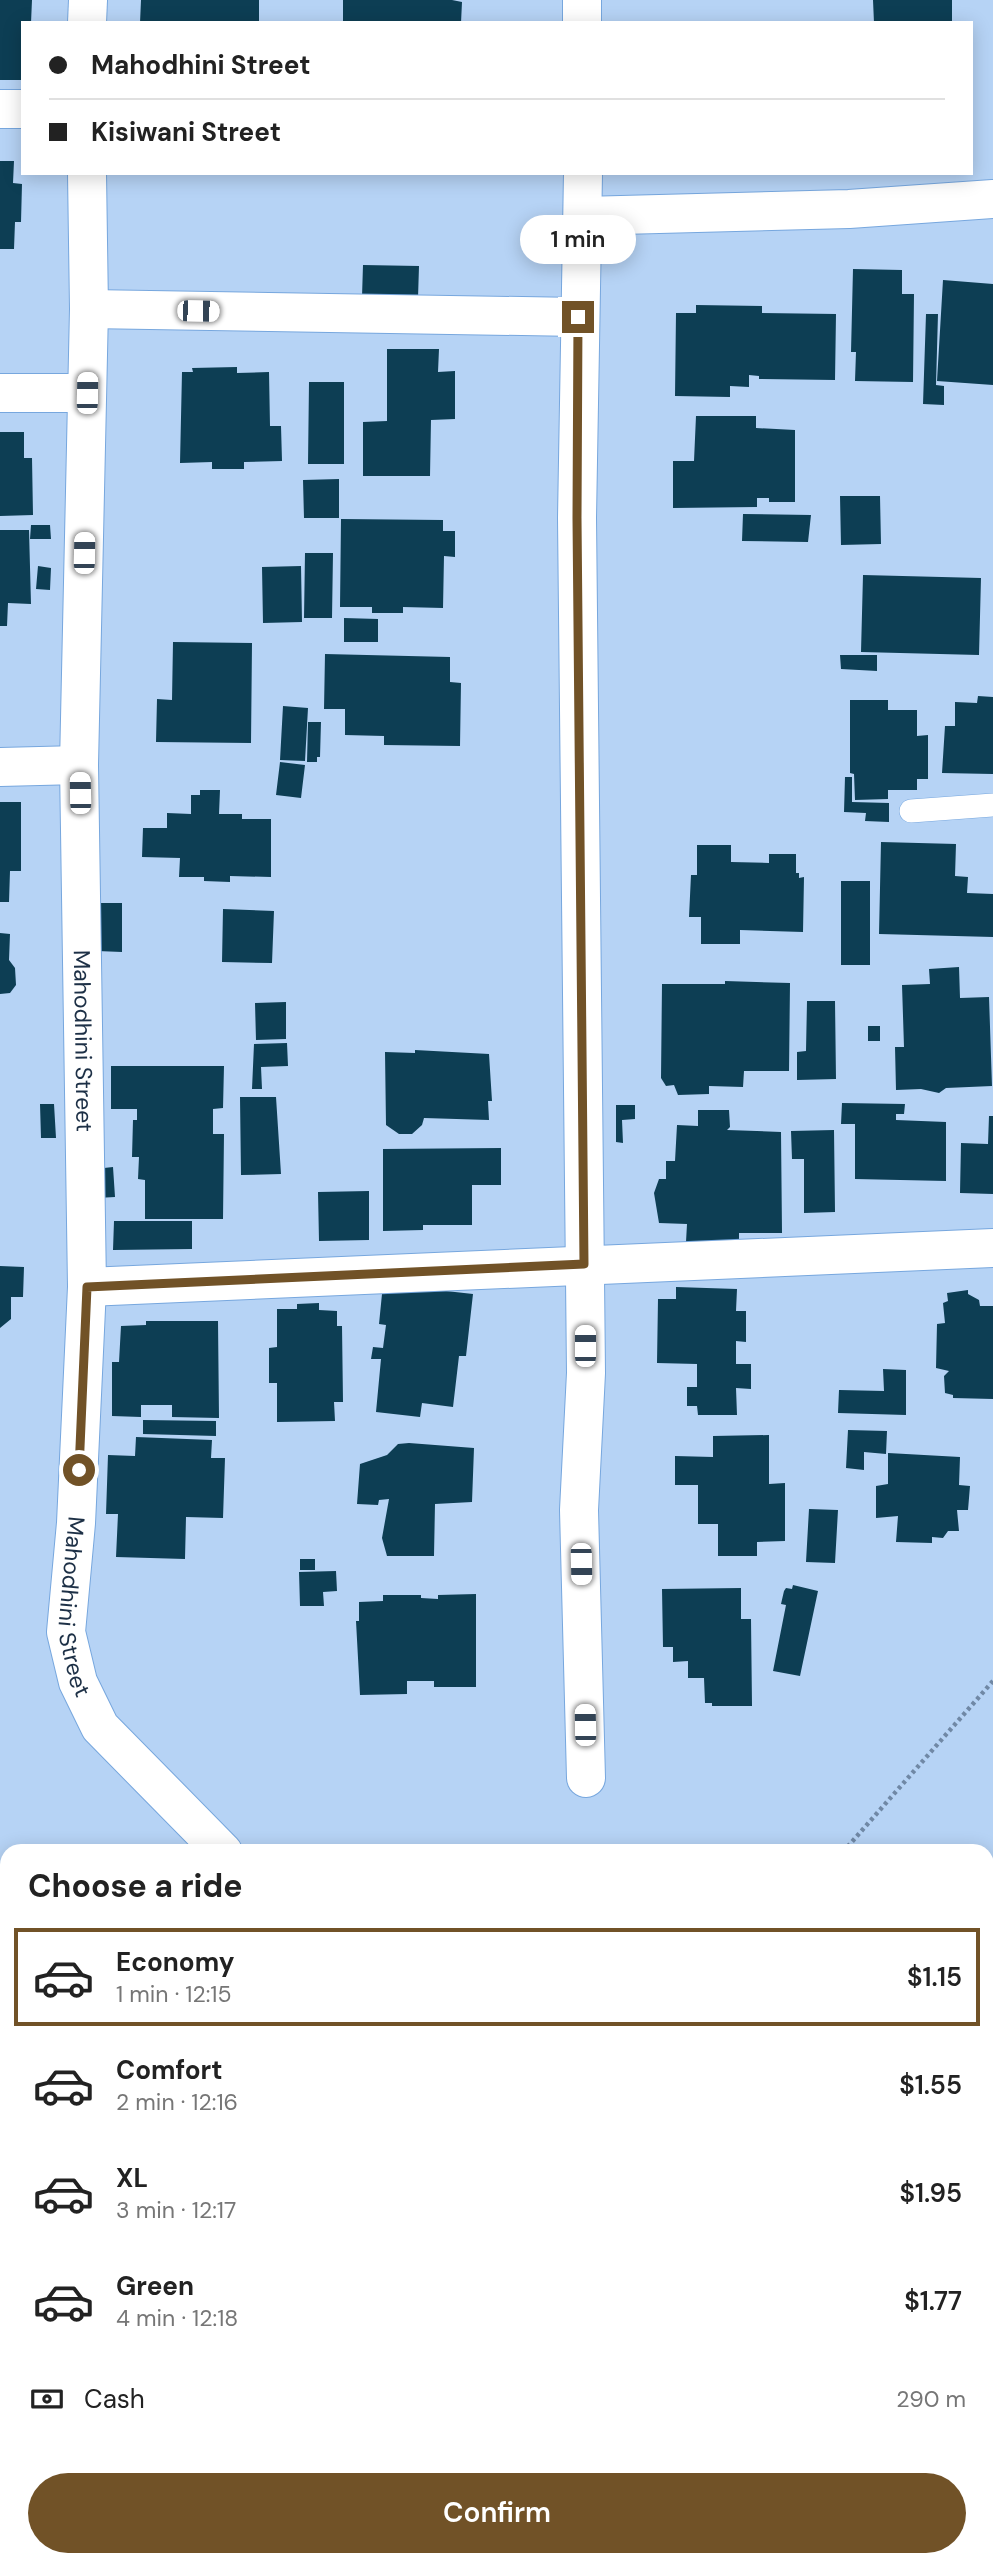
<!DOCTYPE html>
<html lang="en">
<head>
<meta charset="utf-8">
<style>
  :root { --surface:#fff; --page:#f6f6f6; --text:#222; --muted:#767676; --line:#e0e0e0; --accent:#715227 }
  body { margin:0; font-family:"DM Sans",sans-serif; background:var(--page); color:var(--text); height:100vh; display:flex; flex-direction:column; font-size:26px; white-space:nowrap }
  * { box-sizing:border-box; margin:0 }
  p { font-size:23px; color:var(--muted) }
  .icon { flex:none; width:38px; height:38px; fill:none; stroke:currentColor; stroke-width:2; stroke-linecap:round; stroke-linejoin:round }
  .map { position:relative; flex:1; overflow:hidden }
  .side { position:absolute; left:0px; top:1844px; width:994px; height:723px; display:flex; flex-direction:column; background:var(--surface); border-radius:21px 21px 0 0; box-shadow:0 4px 18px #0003 }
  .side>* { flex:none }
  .top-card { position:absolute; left:21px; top:21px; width:952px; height:154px; border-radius:0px; box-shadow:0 4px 18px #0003; display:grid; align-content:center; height:154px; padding:0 28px; background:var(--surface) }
  .end { position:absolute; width:32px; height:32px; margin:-16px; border:9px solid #715227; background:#fff; box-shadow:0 0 0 4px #fff }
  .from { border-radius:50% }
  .bubble { position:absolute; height:49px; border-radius:24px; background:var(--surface); box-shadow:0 4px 18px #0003; font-size:23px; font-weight:600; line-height:49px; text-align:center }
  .car { position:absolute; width:21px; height:42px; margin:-21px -10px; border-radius:9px; box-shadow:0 0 5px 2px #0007; background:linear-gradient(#fff 24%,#345 0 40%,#fff 0 76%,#345 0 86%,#fff 0) }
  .top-card b { display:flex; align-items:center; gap:24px; height:66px; font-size:26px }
  .top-card b+b { border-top:2px solid var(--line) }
  .top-card i { width:18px; height:18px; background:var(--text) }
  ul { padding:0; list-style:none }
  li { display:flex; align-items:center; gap:21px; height:98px; margin:0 14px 10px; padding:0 14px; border:4px solid transparent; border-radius:0px }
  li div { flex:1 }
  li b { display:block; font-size:26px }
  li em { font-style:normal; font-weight:600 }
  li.selected { border-color:var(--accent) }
  li>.icon { width:63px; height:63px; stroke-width:1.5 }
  h2 { padding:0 28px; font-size:32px; line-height:84px }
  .pay { display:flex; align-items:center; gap:18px; height:77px; padding:0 28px; font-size:26px }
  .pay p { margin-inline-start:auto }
  .primary-button { display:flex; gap:14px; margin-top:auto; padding:14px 28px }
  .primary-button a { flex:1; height:80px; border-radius:42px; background:var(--accent); color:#fff; font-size:28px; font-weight:600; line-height:80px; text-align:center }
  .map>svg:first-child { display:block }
  .building { fill:#0d3e54 }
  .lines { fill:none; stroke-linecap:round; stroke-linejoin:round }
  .service-casing { stroke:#77a7de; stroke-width:24 }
  .minor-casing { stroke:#77a7de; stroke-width:40 }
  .path { stroke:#7088a5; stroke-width:4.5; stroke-dasharray:3.5 3.5; stroke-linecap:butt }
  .service { stroke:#fff; stroke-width:23 }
  .minor { stroke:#fff; stroke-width:38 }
  .route { stroke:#715227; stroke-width:9 }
  .labels { text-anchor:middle; stroke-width:7; stroke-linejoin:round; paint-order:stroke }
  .street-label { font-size:23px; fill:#1d3046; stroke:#cbdff6 }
</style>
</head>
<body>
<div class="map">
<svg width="993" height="2566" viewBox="0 0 993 2566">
  <rect width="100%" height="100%" fill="#b6d3f5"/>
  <!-- building -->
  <path class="building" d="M 0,0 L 32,0 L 31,23 L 23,23 L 23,80 L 0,80 Z
    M 141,0 L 259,0 L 259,23 L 140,23 Z
    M 343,0 L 452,0 L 462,2 L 461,23 L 343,23 Z
    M 873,0 L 952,0 L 952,23 L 874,23 Z
    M 0,161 L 14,161 L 13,183 L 22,184 L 21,222 L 15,222 L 14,249 L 0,249 Z
    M 363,265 L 419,266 L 418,298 L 362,297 Z
    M 853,269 L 902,270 L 902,294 L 914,294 L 913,382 L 855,381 L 856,352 L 851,352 Z
    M 943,280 L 993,284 L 993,385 L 937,381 Z
    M 696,305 L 762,306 L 762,313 L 836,314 L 835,380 L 759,379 L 759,376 L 749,375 L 749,387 L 730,386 L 730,397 L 675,396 L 676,313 L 696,313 Z
    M 926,314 L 938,314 L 936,385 L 944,386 L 944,405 L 923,404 Z
    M 387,349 L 439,349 L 438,372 L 455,371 L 455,419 L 431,420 L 430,476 L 363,476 L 363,422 L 387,421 Z
    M 237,367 L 237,373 L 269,372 L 270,426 L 281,426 L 282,461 L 244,462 L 244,469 L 212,469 L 212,462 L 180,463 L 182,372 L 193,372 L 192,368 Z
    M 309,382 L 344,382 L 344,464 L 308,464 Z
    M 696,416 L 756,416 L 756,428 L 795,430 L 795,502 L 769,502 L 769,498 L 757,498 L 757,507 L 673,508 L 673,461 L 694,461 Z
    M 0,432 L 24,432 L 24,458 L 32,458 L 33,515 L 0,516 Z
    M 339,479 L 339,518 L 304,518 L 303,480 Z
    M 840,496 L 880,496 L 881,544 L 841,545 Z
    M 743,514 L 811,515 L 808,542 L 742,541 Z
    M 341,519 L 443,520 L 443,531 L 455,531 L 455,557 L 444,556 L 443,608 L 403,607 L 403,613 L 372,613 L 372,607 L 340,607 Z
    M 31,525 L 50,525 L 51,539 L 30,539 Z
    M 0,530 L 29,530 L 31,604 L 8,603 L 7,626 L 0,626 Z
    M 305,553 L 333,553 L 332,618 L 304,618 Z
    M 38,566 L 51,568 L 50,590 L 36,589 Z
    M 301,566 L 302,622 L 263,623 L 262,567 Z
    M 863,575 L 981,578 L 979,655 L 861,652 Z
    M 344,618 L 378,619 L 378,642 L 344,642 Z
    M 173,642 L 252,643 L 251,743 L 156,742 L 157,699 L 172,700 Z
    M 325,654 L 450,657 L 450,682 L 461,683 L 460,746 L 384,745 L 384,736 L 345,735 L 345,709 L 324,709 Z
    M 840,655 L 877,655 L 877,671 L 841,669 Z
    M 978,696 L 993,697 L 993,774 L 942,773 L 945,726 L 955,726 L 955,702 L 977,703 Z
    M 850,700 L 888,700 L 888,710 L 917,710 L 917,736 L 928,735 L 928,779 L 917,779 L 917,790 L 888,790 L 888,799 L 855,800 L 854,774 L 850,773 Z
    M 283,706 L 308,708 L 305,761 L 280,760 Z
    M 308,722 L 321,722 L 320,757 L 317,757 L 317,762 L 307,762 Z
    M 280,762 L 305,765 L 301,798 L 276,795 Z
    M 845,777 L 852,777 L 852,802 L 889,803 L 889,822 L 865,821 L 866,813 L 844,812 Z
    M 200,790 L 220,790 L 219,814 L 242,814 L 242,819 L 271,819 L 271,877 L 230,876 L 230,882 L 204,881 L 204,877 L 179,877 L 180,858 L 142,857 L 143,828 L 167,828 L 167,813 L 191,814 L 191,795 L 200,795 Z
    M 0,802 L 21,802 L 21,871 L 10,871 L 9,902 L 0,902 Z
    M 881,842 L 956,844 L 955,876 L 968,877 L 967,893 L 993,894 L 993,937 L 879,934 Z
    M 697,845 L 731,845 L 731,862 L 769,863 L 769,854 L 796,854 L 796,873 L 799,873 L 799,878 L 804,877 L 803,932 L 740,930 L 740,944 L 701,944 L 701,917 L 689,917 L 691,875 L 697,875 Z
    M 841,881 L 870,881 L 870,965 L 841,965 Z
    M 97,903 L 122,903 L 122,952 L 97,951 Z
    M 223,909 L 274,911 L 272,963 L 222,962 Z
    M 0,933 L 10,934 L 9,960 L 15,968 L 16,985 L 10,993 L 0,994 Z
    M 959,967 L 960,998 L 989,997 L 992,1086 L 946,1088 L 939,1093 L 921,1089 L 896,1090 L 895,1047 L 904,1047 L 902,985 L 930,984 L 929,969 Z
    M 725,981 L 790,983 L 789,1071 L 744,1071 L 743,1087 L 709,1086 L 709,1094 L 678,1095 L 674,1085 L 666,1086 L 661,1078 L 662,984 L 725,984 Z
    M 807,1001 L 835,1001 L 836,1079 L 797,1080 L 797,1052 L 806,1051 Z
    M 286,1002 L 286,1039 L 256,1040 L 255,1003 Z
    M 868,1026 L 880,1026 L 880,1041 L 868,1041 Z
    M 287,1043 L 288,1066 L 261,1067 L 262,1089 L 252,1089 L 254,1044 Z
    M 415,1050 L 489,1054 L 492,1101 L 488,1101 L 489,1120 L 424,1118 L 422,1125 L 412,1134 L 399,1134 L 386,1125 L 385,1052 L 415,1053 Z
    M 111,1066 L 224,1066 L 223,1108 L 213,1109 L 213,1134 L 224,1134 L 223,1219 L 145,1219 L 145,1180 L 138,1179 L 139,1157 L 132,1157 L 133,1120 L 137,1120 L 137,1109 L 111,1109 Z
    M 240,1097 L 276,1097 L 281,1174 L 241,1175 Z
    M 842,1103 L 905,1104 L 904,1114 L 896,1114 L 896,1120 L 946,1122 L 946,1181 L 855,1179 L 855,1124 L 841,1124 Z
    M 40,1104 L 54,1104 L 56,1138 L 41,1138 Z
    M 616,1105 L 635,1105 L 635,1119 L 622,1120 L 623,1143 L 616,1142 Z
    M 698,1110 L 729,1110 L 730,1127 L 727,1130 L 781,1132 L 782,1233 L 739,1233 L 739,1243 L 686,1242 L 687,1224 L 659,1223 L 654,1193 L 659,1179 L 666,1179 L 666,1161 L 675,1161 L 677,1125 L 698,1126 Z
    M 989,1116 L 993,1116 L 993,1194 L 960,1193 L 961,1143 L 988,1144 Z
    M 834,1130 L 835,1212 L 804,1213 L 804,1159 L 792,1159 L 791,1131 Z
    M 501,1148 L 501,1185 L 472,1185 L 472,1225 L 423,1225 L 423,1230 L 383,1231 L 383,1149 Z
    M 113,1167 L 115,1197 L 97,1198 L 95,1169 Z
    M 369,1191 L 369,1240 L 319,1241 L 318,1192 Z
    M 114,1221 L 192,1221 L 192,1249 L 113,1250 Z
    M 0,1266 L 24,1267 L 23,1297 L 11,1297 L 11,1319 L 0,1328 Z
    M 383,1284 L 473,1294 L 466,1356 L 459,1356 L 453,1407 L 422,1403 L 420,1417 L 376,1412 L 381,1359 L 371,1359 L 373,1347 L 383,1348 L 386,1325 L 379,1324 Z
    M 676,1287 L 737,1289 L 736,1311 L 746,1311 L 746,1342 L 736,1341 L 736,1364 L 751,1364 L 751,1389 L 736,1388 L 737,1415 L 698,1415 L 697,1406 L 687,1406 L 687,1387 L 697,1387 L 697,1364 L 657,1363 L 658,1299 L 676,1299 Z
    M 968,1290 L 968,1294 L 979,1300 L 980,1306 L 993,1306 L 993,1399 L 953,1398 L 953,1395 L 945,1393 L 944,1376 L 949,1371 L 936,1368 L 937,1324 L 945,1323 L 943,1303 L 948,1301 L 947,1293 Z
    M 319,1303 L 319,1310 L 337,1311 L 337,1326 L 342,1326 L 343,1402 L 334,1402 L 335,1421 L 277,1422 L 277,1383 L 269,1383 L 269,1348 L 277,1347 L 277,1309 L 297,1309 L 297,1304 Z
    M 146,1321 L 218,1321 L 219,1418 L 172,1417 L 172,1405 L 141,1405 L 141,1417 L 112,1416 L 112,1362 L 119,1362 L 121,1326 L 146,1325 Z
    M 883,1369 L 906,1370 L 906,1415 L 838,1413 L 839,1390 L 884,1391 Z
    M 143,1420 L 216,1421 L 216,1436 L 143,1434 Z
    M 848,1430 L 887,1431 L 886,1454 L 864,1452 L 864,1470 L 846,1468 Z
    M 769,1435 L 769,1484 L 785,1483 L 785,1541 L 757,1542 L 757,1556 L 718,1556 L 718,1524 L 698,1524 L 698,1485 L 675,1485 L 675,1456 L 713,1457 L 713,1436 Z
    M 136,1437 L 212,1440 L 211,1458 L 225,1458 L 223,1518 L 186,1517 L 185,1559 L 116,1557 L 118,1514 L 106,1514 L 108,1455 L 135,1456 Z
    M 409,1443 L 474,1448 L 472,1502 L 435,1504 L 434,1556 L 387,1556 L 382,1538 L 389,1499 L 379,1500 L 378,1505 L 357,1504 L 360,1464 L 387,1455 L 398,1444 Z
    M 888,1453 L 960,1457 L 959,1485 L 970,1486 L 968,1510 L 957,1510 L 959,1531 L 948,1531 L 943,1538 L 932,1537 L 932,1543 L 896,1542 L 898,1516 L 876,1518 L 876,1486 L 888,1484 Z
    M 809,1509 L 838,1510 L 835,1563 L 806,1562 Z
    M 300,1559 L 315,1559 L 315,1570 L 300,1570 Z
    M 336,1571 L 337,1591 L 323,1592 L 324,1606 L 300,1606 L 299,1572 Z
    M 793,1585 L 818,1591 L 800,1676 L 773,1671 L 786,1605 L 781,1604 L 784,1591 L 786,1588 L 792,1589 Z
    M 741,1588 L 741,1619 L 751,1619 L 752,1706 L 712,1706 L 712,1703 L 705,1703 L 704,1678 L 688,1678 L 688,1661 L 673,1662 L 673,1647 L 663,1647 L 662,1589 Z
    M 476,1594 L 476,1687 L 434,1687 L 434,1681 L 407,1681 L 407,1694 L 360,1695 L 356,1621 L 359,1621 L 359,1602 L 383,1601 L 383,1595 L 421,1595 L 421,1598 L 438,1599 L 438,1595 Z"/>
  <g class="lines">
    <!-- service casing -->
    <g class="service-casing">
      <path id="service" d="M 911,811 L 993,805"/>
    </g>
    <!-- minor casing -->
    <g class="minor-casing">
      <g id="minor">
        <path d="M 582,0 L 582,23"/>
        <path d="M 87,23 L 88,0"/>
        <path d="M 0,109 L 23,109"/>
        <path id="s1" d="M 87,173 L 89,309 L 79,765 L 87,1287 L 76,1523 L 66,1632 L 78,1682 L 100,1727 L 223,1852"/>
        <path d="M 583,173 L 577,518 L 586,1373 L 579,1510 L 586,1778"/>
        <path d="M 583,216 L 849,209 L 993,199"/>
        <path d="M 89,309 L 578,317"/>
        <path d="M 0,393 L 87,393"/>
        <path d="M 0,767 L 79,765"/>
        <path d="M 87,1287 L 993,1248"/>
        <path d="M 723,2560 L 727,2566"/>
      </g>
    </g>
    <!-- path -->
    <path class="path" d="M 843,1852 L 993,1681
      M 0,2528 L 7,2523"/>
    <!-- service -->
    <use href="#service" class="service"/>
    <!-- minor -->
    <use href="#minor" class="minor"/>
  </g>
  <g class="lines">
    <!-- route -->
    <path class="route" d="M 79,1470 L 87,1287 L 584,1264 L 577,518 L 578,317"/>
  </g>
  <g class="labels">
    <!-- street labels -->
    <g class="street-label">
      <text dy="8" stroke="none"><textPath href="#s1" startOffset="868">Mahodhini Street</textPath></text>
      <text dy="8" stroke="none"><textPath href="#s1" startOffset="1435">Mahodhini Street</textPath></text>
    </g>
  </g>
</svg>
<i class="end from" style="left:79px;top:1470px"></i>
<i class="end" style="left:578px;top:317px"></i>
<div class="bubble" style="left:520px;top:215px;width:116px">1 min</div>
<i class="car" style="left:198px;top:311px;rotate:91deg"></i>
<i class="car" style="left:87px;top:393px;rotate:1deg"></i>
<i class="car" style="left:84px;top:553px;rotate:1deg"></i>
<i class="car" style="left:80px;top:793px;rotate:359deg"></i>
<i class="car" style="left:585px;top:1346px;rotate:0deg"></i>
<i class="car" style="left:581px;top:1564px;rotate:179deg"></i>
<i class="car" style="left:585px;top:1725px;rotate:359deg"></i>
<div class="top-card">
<b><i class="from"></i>Mahodhini Street</b>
<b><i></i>Kisiwani Street</b>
</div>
<section class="side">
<h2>Choose a ride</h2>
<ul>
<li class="selected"><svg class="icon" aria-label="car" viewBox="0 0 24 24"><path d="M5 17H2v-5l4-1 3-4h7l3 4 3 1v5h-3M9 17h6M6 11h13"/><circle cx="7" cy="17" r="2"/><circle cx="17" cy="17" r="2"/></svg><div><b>Economy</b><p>1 min · 12:15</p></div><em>$1.15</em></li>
<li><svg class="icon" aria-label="car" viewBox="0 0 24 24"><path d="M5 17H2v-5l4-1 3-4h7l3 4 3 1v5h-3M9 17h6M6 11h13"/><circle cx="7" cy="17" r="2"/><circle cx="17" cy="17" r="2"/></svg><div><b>Comfort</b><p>2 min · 12:16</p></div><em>$1.55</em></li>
<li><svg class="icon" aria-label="car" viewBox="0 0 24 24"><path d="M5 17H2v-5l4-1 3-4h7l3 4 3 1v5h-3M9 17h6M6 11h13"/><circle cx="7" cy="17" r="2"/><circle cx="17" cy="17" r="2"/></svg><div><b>XL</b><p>3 min · 12:17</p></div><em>$1.95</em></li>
<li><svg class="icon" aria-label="car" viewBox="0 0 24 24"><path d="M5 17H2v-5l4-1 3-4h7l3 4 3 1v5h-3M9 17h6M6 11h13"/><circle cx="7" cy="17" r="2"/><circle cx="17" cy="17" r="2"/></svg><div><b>Green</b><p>4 min · 12:18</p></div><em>$1.77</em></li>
</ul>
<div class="pay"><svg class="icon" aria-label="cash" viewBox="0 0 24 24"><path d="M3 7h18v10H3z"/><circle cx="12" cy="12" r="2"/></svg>Cash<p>290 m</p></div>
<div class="primary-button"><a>Confirm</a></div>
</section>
</div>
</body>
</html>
